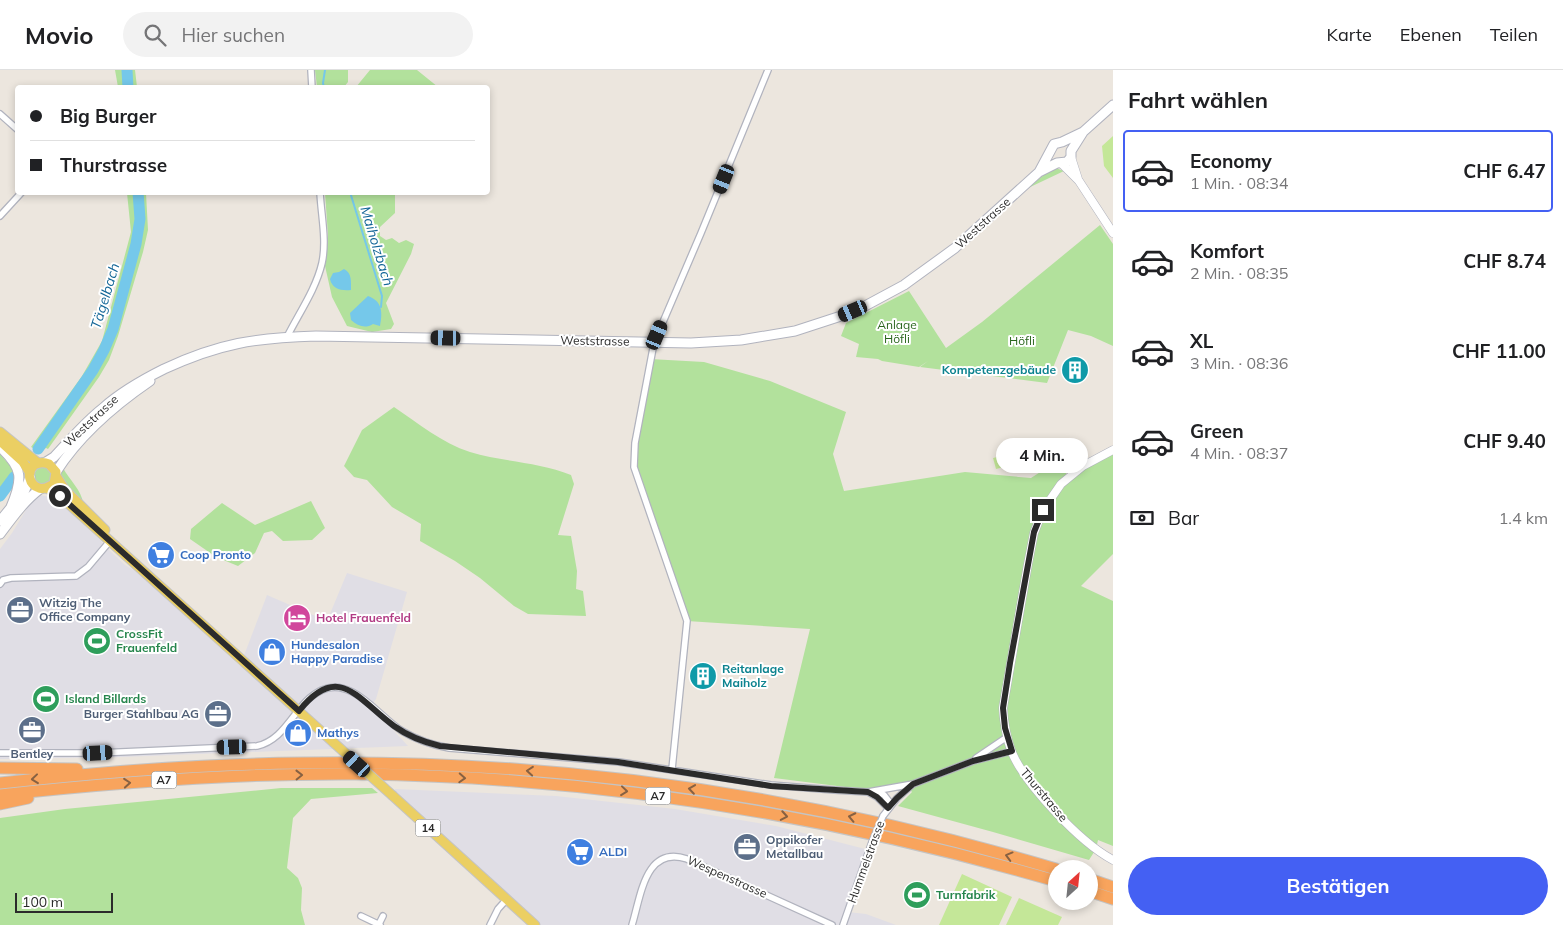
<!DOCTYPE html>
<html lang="de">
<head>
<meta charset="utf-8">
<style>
  :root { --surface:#fff; --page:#f2f2f2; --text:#202124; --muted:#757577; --line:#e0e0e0; --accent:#4460f3 }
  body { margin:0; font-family:Mulish,sans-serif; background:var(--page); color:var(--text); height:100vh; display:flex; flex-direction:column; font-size:19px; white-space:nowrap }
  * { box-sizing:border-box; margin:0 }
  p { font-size:16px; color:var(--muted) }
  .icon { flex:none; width:28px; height:28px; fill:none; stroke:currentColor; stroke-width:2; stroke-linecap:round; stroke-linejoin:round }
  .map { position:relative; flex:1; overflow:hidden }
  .panel { display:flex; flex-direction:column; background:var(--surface); width:450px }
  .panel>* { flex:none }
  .banner { position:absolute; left:15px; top:15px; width:475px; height:110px; border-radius:5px; box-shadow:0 2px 8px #0003; display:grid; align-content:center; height:110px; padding:0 15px; background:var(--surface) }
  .needle { width:32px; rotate:27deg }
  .fabs { position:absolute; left:1048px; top:790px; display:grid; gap:10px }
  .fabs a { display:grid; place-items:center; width:50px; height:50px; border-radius:50%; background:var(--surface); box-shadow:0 2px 8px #0003; font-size:25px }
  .scale { position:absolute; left:15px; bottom:12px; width:98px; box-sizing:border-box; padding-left:5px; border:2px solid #2b2b2b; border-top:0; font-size:14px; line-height:18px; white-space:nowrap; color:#2b2b2b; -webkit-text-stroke:4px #fff; paint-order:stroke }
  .end { position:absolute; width:22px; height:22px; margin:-11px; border:6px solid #2b2b2b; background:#fff; box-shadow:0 0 0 2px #fff }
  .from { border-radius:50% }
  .bubble { position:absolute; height:35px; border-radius:18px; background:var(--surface); box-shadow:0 2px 8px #0003; font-size:16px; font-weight:700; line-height:35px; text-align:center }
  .car { position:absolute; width:15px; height:30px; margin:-15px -8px; border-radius:6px; box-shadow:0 0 4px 1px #0007; background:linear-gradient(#222 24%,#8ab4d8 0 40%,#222 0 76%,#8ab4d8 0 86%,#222 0) }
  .banner b { display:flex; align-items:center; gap:18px; height:48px; font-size:19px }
  .banner b+b { border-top:1px solid var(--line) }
  .banner i { width:12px; height:12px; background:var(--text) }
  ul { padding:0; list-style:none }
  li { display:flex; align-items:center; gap:15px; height:82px; margin:0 10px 8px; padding:0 5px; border:2px solid transparent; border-radius:5px }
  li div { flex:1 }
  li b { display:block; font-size:19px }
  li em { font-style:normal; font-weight:700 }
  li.active { border-color:var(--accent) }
  li>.icon { width:45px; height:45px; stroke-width:1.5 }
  h2 { padding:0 15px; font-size:22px; line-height:60px }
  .pay { display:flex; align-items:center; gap:12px; height:55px; padding:0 15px; font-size:19px }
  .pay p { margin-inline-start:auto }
  .button { display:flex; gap:10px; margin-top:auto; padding:10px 15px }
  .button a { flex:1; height:58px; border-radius:30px; background:var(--accent); color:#fff; font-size:20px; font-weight:700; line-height:58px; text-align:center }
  header { display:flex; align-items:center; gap:30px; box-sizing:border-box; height:70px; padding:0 25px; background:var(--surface); border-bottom:1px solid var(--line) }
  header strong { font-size:24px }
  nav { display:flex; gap:28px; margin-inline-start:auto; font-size:18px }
  .search { width:350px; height:45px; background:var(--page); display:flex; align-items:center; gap:12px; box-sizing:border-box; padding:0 18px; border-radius:28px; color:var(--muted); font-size:19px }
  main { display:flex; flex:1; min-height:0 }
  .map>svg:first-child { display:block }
  .industrial { fill:#e0dee5 }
  .green { fill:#b2e19c }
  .pitch { fill:#c4e798 }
  .water { fill:#75c8ea }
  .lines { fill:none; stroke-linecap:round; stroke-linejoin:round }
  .stream { stroke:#75c8ea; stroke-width:2 }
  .river { stroke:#75c8ea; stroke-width:11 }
  .minor-casing { stroke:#b1b3be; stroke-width:8 }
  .tertiary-casing { stroke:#b1b3be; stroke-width:9 }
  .secondary-casing { stroke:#b1b3be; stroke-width:11 }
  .primary-casing { stroke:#c4c4c4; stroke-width:11 }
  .motorway-casing { stroke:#c4c4c4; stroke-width:13 }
  .minor { stroke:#fff; stroke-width:5.5 }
  .tertiary { stroke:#fff; stroke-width:8 }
  .secondary { stroke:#fff; stroke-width:9 }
  .primary { stroke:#ebcf63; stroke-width:9 }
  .motorway { stroke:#f8a45d; stroke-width:11 }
  .minor-bridge-casing { stroke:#b1b3be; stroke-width:8; stroke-linecap:butt }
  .primary-bridge-casing { stroke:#c4c4c4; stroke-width:11; stroke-linecap:butt }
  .minor-bridge { stroke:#fff; stroke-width:5.5 }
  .primary-bridge { stroke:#ebcf63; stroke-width:9 }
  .oneway { stroke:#876142 }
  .route { stroke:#2b2b2b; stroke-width:6 }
  .labels { text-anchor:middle; stroke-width:4; stroke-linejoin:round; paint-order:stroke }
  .shield { fill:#fff; stroke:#6b6b6b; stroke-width:1 }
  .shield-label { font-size:11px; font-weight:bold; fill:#2b2b2b }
  .street-label { font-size:12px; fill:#2b2b2b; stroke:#fff }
  .park-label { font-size:12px; fill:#2a661d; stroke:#fff }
  .culture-label { font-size:12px; font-weight:bold; fill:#0d838f; stroke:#fff; text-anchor:end }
  .shop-label { font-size:12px; font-weight:bold; fill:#366cbe; stroke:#fff; text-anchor:start }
  .service-label { font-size:12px; font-weight:bold; fill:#4e5e75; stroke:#fff; text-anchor:start }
  .hotel-label { font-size:12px; font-weight:bold; fill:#b23c85; stroke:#fff; text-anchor:start }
  .leisure-label { font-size:12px; font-weight:bold; fill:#27864d; stroke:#fff; text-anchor:start }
  .water-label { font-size:14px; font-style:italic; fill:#136697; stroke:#fff }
</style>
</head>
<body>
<header>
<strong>Movio</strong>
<div class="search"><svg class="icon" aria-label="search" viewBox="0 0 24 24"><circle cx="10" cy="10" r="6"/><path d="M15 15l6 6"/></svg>Hier suchen</div>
<nav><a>Karte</a><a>Ebenen</a><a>Teilen</a></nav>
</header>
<main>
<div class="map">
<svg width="1113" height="855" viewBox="0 0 1113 855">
  <rect width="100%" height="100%" fill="#ece6de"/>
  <!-- industrial -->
  <path class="industrial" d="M 40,425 L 50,427 L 60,433 L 100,470 L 108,479 L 125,495 L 137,502 L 240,596 L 267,525 L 327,551 L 347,503 L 407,522 L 376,629 L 371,636 L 408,676 L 122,687 L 0,689 L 0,479 L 12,463 L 32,430 Z
    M 395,719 L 556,726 L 675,739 L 776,756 L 869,780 L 848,842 L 866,844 L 896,855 L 638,855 L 633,853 L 632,855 L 535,855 L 393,726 Z"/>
  <!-- green -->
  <path class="green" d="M 115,0 L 135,0 L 137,17 L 118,17 Z
    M 315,0 L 348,0 L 348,12 L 344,17 L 317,17 Z
    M 370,0 L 417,0 L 438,17 L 356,17 Z
    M 1056,98 L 1064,101 L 1026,119 L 1049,101 Z
    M 127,123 L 146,123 L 148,160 L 143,182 L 118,266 L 109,290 L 99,307 L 48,379 L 46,378 L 39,381 L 31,377 L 82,306 L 102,271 L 131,162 Z
    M 325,123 L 395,123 L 395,143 L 380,157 L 380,166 L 386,170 L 392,168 L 399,173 L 406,170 L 414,174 L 411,184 L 386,233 L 394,254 L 391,259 L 372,262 L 347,256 L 332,227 L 325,196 L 328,165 Z
    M 1100,155 L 1113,174 L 1113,276 L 1091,266 L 1068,260 L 1047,313 L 920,297 L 928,291 L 919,297 L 882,291 L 878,289 L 856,287 L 859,274 L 841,266 L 846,253 L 909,221 L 946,278 L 982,252 Z
    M 650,289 L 704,292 L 770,311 L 846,342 L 833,384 L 844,421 L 965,402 L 1031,408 L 1065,386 L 1074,388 L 1062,412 L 1113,380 L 1113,484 L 1081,516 L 1113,531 L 1113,776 L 1098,770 L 1096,779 L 1089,790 L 993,762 L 898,736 L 912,722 L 905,714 L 882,718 L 861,719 L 774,708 L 810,559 L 687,551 L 634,397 Z
    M 394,337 C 418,353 442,373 470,382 C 503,392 539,392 571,405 L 574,414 L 558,465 L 571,466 L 577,501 L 576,519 L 583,521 L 586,546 L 528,544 L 514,536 L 480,508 L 455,491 L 420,471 L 421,454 L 392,437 L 367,410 L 354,407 L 344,396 L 362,360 Z
    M 0,384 L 13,399 L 13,404 L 9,409 L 14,415 L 0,432 Z
    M34 406a9 9 0 1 1 18 0a9 9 0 1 1-18 0Z
    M 63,398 C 69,409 82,421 83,433 C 74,425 54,410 63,398 Z
    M 311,431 L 325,458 L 312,470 L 283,471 L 272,461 L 264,463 L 255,483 L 238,496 L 216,487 L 190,469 L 191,459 L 222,433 L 255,455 Z
    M 281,718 L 372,718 L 378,723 L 311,729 L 293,748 L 287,798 L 298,808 L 302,818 L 301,840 L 305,855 L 0,855 L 0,748 L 65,739 Z"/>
  <!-- pitch -->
  <path class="pitch" d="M 1113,66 L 1113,108 L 1104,96 L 1102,76 Z
    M 1041,377 L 1045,392 L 1022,398 L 1020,393 L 996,399 L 993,388 Z
    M 962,804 L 1012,827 L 999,855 L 939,855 Z
    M 1019,828 L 1062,847 L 1058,855 L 1006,855 Z"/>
  <!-- water -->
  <path class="water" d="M 344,199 C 352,203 351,211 351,220 C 341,221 332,219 330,209 L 333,203 L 339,202 Z
    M 368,226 C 382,231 383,242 380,256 L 373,254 C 365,259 358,256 351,250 L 350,243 Z"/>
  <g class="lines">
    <!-- stream -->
    <path class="stream" d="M 324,18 L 323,13 L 325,0
      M 350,122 L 382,226 L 381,237"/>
    <!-- river -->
    <path class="river" d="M 127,0 L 128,18
      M 38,379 L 93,300 L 104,280 L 113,259 L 136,174 L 140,149 L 138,122
      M 0,426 L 14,407"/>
    <!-- minor casing -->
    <g class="minor-casing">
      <path id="minor" d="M 311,0 L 312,18
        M 0,44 L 18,60
        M 0,146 L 22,122
        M 287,267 C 299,243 316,219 322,193 C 327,170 321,145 320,122
        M 0,514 L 3,510 L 11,508 L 76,506 L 88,497 L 110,471
        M 0,683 L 98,683 L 257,676 C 288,669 295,632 322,620 C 352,606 379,647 402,661 C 417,670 432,675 449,678 L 619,692 L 771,715 L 834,720 L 868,722 L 913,714
        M 976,688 L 1007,667
        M 672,699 L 687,551 L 634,397 L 635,373 L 654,273 L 701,163 L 768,0
        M 877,721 L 884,725 L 891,734
        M 868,722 L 877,727 L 888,738
        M 883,746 L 897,728 L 913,714 L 973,691 L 1012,681
        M 361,846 L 380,855
        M 379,854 L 383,846
        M 490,855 L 498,839 L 507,829
        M 632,855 C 641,826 645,775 687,789 L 832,855
        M 843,855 L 872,772"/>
    </g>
    <!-- tertiary casing -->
    <g class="tertiary-casing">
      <path id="tertiary" d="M 1071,87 L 1078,109
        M 1062,94 L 1079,111 L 1113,163
        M 1113,380 L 1083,396 L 1061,414 L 1043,440 L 1034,463 L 1028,494 L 1003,638 C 1004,653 1006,666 1011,680 C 1024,714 1081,773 1113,790"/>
    </g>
    <!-- secondary casing -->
    <g class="secondary-casing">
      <path id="secondary" d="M 1039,102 L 1054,74 L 1062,72 L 1083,62 L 1113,35
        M 0,377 C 23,398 23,409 11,437
        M 46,392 L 54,387 C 70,370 85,352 103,338 C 122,321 142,310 164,299 C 220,273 255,268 316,266 L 691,273 L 741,270 L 795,261 L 841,246 L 865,236 L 904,215 L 955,178 L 1039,102 L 1057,93 L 1067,92 L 1071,87 L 1071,81 L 1083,62
        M 56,402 C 79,366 115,335 150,311
        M 0,451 L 25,420 L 30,407
        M 0,464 C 12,448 24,431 40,419"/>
    </g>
    <!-- primary casing -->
    <g class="primary-casing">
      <path id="primary" d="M 0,362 L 38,393
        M 0,371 L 23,392 L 30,403
        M 56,406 L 65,420 L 105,460
        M 46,418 L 54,414 L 56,402 L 49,394 C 44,392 39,392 34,395 C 26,402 29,415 39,418 C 41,419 44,418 46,418 C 51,419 56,424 60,426 L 333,672
        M 393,726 L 535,855"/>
    </g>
    <!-- motorway casing -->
    <g class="motorway-casing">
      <path id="motorway" d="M 0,698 L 77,699
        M 0,713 C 100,702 199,694 300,693 C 555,689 811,726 1056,799
        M 0,725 C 119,712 239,703 359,704 C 595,707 829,745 1056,811
        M 0,734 L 28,728
        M 1089,809 L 1113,817
        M 1089,821 L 1113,829"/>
    </g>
    <!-- minor -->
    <use href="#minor" class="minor"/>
    <!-- tertiary -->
    <use href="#tertiary" class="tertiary"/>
    <!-- secondary -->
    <use href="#secondary" class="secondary"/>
    <!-- primary -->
    <use href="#primary" class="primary"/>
    <!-- motorway -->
    <use href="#motorway" class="motorway"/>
    <!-- minor-bridge casing -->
    <g class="minor-bridge-casing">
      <path id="minor-bridge" d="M 872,772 L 883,746"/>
    </g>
    <!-- primary-bridge casing -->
    <g class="primary-bridge-casing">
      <path id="primary-bridge" d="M 333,672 L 393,726"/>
    </g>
    <!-- minor-bridge -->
    <use href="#minor-bridge" class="minor-bridge"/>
    <!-- primary-bridge -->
    <use href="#primary-bridge" class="primary-bridge"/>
  </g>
  <!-- one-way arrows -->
  <defs><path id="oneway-chevron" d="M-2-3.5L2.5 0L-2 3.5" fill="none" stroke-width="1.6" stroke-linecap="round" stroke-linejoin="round" transform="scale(1.25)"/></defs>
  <g class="oneway">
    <use href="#oneway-chevron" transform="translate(530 701) rotate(-175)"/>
    <use href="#oneway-chevron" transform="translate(299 705) rotate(-1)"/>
    <use href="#oneway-chevron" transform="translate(462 708) rotate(3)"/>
    <use href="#oneway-chevron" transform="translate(35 709) rotate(174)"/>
    <use href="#oneway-chevron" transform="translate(127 713) rotate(-5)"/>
    <use href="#oneway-chevron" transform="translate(692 719) rotate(-172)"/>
    <use href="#oneway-chevron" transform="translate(624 721) rotate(6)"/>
    <use href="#oneway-chevron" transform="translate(784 746) rotate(10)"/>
    <use href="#oneway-chevron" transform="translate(852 747) rotate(-168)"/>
    <use href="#oneway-chevron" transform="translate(1009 786) rotate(-165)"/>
  </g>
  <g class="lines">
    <!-- route -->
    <path class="route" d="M 60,426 L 299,641 C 339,591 358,630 394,656 C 408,666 423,672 440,676 L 618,692 L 771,716 L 868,722 L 877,727 L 888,738 L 897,728 L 913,714 L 973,691 L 1012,681 L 1005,658 L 1003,638 L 1010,593 L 1034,462 L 1043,440"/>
  </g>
  <!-- icons -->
  <defs>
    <g id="building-disc" transform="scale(1.4375)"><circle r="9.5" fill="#0f9aa8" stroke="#fff"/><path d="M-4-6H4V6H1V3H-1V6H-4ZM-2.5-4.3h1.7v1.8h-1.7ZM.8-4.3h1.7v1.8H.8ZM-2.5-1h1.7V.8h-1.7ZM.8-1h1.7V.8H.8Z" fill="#fff"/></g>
    <g id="supermarket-disc" transform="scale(1.4375)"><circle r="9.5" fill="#3f7fe0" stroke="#fff"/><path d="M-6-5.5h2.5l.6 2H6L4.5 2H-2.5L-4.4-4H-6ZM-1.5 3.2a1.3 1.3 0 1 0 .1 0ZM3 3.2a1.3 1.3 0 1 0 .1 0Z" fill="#fff"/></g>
    <g id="office-disc" transform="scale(1.4375)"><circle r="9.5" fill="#5c6f8a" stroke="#fff"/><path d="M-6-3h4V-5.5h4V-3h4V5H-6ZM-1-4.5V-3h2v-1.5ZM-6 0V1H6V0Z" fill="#fff"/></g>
    <g id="hotel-disc" transform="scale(1.4375)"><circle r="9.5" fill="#d1479c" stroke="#fff"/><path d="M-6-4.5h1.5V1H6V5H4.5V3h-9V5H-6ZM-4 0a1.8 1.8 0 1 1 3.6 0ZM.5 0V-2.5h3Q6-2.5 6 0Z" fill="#fff"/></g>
    <g id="stadium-disc" transform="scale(1.4375)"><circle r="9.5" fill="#2e9e5b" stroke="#fff"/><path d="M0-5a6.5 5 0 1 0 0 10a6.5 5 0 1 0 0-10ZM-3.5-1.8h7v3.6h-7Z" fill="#fff"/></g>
    <g id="shop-disc" transform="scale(1.4375)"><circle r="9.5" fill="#3f7fe0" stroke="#fff"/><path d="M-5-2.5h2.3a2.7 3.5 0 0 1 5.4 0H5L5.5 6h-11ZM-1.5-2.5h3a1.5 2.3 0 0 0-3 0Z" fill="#fff"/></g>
  </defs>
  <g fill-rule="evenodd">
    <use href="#building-disc" x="1075" y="300"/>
    <use href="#supermarket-disc" x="161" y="485"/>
    <use href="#office-disc" x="20" y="540"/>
    <use href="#hotel-disc" x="297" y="548"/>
    <use href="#stadium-disc" x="97" y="571"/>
    <use href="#shop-disc" x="272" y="582"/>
    <use href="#building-disc" x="703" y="606"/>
    <use href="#stadium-disc" x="46" y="629"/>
    <use href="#office-disc" x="218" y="644"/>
    <use href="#office-disc" x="32" y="660"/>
    <use href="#shop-disc" x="298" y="663"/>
    <use href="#office-disc" x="747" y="777"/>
    <use href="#supermarket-disc" x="580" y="782"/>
    <use href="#stadium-disc" x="917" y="825"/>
  </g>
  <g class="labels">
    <!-- shield labels -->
    <g class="shield">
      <rect x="151.5" y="701.5" width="25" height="17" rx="4"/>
      <rect x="645.5" y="717.5" width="25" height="17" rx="4"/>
      <rect x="415.5" y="749.5" width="25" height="17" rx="4"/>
    </g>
    <g class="shield-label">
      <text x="164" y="714">A7</text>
      <text x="658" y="730">A7</text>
      <text x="428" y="762">14</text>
    </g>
    <!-- street labels -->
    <g class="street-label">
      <text transform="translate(983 153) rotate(-42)" y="4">Weststrasse</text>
      <text transform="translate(595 271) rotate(1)" y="4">Weststrasse</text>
      <text transform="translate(91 351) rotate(-43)" y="4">Weststrasse</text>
      <text transform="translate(1044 725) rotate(50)" y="4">Thurstrasse</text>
      <text transform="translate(866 792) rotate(-70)" y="4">Hummelstrasse</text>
      <text transform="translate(727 807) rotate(24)" y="4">Wespenstrasse</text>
    </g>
    <!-- park labels -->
    <g class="park-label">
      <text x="897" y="259">Anlage<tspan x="897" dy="14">Höfli</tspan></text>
      <text x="1022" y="275">Höfli</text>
    </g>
    <!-- culture labels -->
    <g class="culture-label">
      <text x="1056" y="304">Kompetenzgebäude</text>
      <text x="722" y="603" text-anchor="start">Reitanlage<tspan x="722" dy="14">Maiholz</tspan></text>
    </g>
    <!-- shop labels -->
    <g class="shop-label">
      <text x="180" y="489">Coop Pronto</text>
      <text x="291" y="579">Hundesalon<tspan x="291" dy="14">Happy Paradise</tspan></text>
      <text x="317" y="667">Mathys</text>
      <text x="599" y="786">ALDI</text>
    </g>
    <!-- service labels -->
    <g class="service-label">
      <text x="39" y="537">Witzig The<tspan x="39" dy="14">Office Company</tspan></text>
      <text x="199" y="648" text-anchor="end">Burger Stahlbau AG</text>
      <text x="32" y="688" text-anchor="middle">Bentley</text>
      <text x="766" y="774">Oppikofer<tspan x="766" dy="14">Metallbau</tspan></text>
    </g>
    <!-- hotel labels -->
    <g class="hotel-label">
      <text x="316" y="552">Hotel Frauenfeld</text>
    </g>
    <!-- leisure labels -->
    <g class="leisure-label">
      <text x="116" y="568">CrossFit<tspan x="116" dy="14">Frauenfeld</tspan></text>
      <text x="65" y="633">Island Billards</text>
      <text x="936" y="829">Turnfabrik</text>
    </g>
    <!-- water labels -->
    <g class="water-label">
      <text transform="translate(377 176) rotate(73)" y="5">Maiholzbach</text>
      <text transform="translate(105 226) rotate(-73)" y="5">Tägelbach</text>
    </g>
  </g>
</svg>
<div class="fabs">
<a><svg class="needle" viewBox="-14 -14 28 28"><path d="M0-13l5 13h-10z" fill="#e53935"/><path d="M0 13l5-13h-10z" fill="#757577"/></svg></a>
</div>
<div class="scale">100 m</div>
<i class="end from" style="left:60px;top:426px"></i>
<i class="end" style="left:1043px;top:440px"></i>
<div class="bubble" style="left:996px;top:368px;width:92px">4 Min.</div>
<i class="car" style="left:724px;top:109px;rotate:202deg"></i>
<i class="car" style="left:853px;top:241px;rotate:247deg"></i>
<i class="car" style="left:657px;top:265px;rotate:23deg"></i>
<i class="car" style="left:446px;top:268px;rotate:271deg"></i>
<i class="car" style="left:232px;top:677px;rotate:268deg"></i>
<i class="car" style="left:98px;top:683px;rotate:87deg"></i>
<i class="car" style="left:357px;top:694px;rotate:312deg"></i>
<div class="banner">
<b><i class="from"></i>Big Burger</b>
<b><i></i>Thurstrasse</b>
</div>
</div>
<section class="panel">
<h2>Fahrt wählen</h2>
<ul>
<li class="active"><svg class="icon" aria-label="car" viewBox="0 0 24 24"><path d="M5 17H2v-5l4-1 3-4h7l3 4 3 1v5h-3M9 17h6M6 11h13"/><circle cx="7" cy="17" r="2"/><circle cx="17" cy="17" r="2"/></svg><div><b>Economy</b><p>1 Min. · 08:34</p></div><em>CHF 6.47</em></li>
<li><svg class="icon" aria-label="car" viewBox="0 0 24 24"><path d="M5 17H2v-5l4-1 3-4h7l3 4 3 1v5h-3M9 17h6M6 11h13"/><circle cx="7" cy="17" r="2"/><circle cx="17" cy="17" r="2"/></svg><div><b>Komfort</b><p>2 Min. · 08:35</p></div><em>CHF 8.74</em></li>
<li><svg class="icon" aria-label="car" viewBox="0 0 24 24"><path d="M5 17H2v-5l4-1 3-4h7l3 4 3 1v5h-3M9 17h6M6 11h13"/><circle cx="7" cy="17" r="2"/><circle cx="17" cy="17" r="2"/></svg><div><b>XL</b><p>3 Min. · 08:36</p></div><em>CHF 11.00</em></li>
<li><svg class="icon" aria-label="car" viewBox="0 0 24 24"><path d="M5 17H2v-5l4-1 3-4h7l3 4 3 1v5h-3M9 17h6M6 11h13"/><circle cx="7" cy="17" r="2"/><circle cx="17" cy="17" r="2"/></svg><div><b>Green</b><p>4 Min. · 08:37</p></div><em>CHF 9.40</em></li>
</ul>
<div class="pay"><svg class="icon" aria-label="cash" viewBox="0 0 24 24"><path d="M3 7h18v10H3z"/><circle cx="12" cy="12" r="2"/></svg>Bar<p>1.4 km</p></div>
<div class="button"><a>Bestätigen</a></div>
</section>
</main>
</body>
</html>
